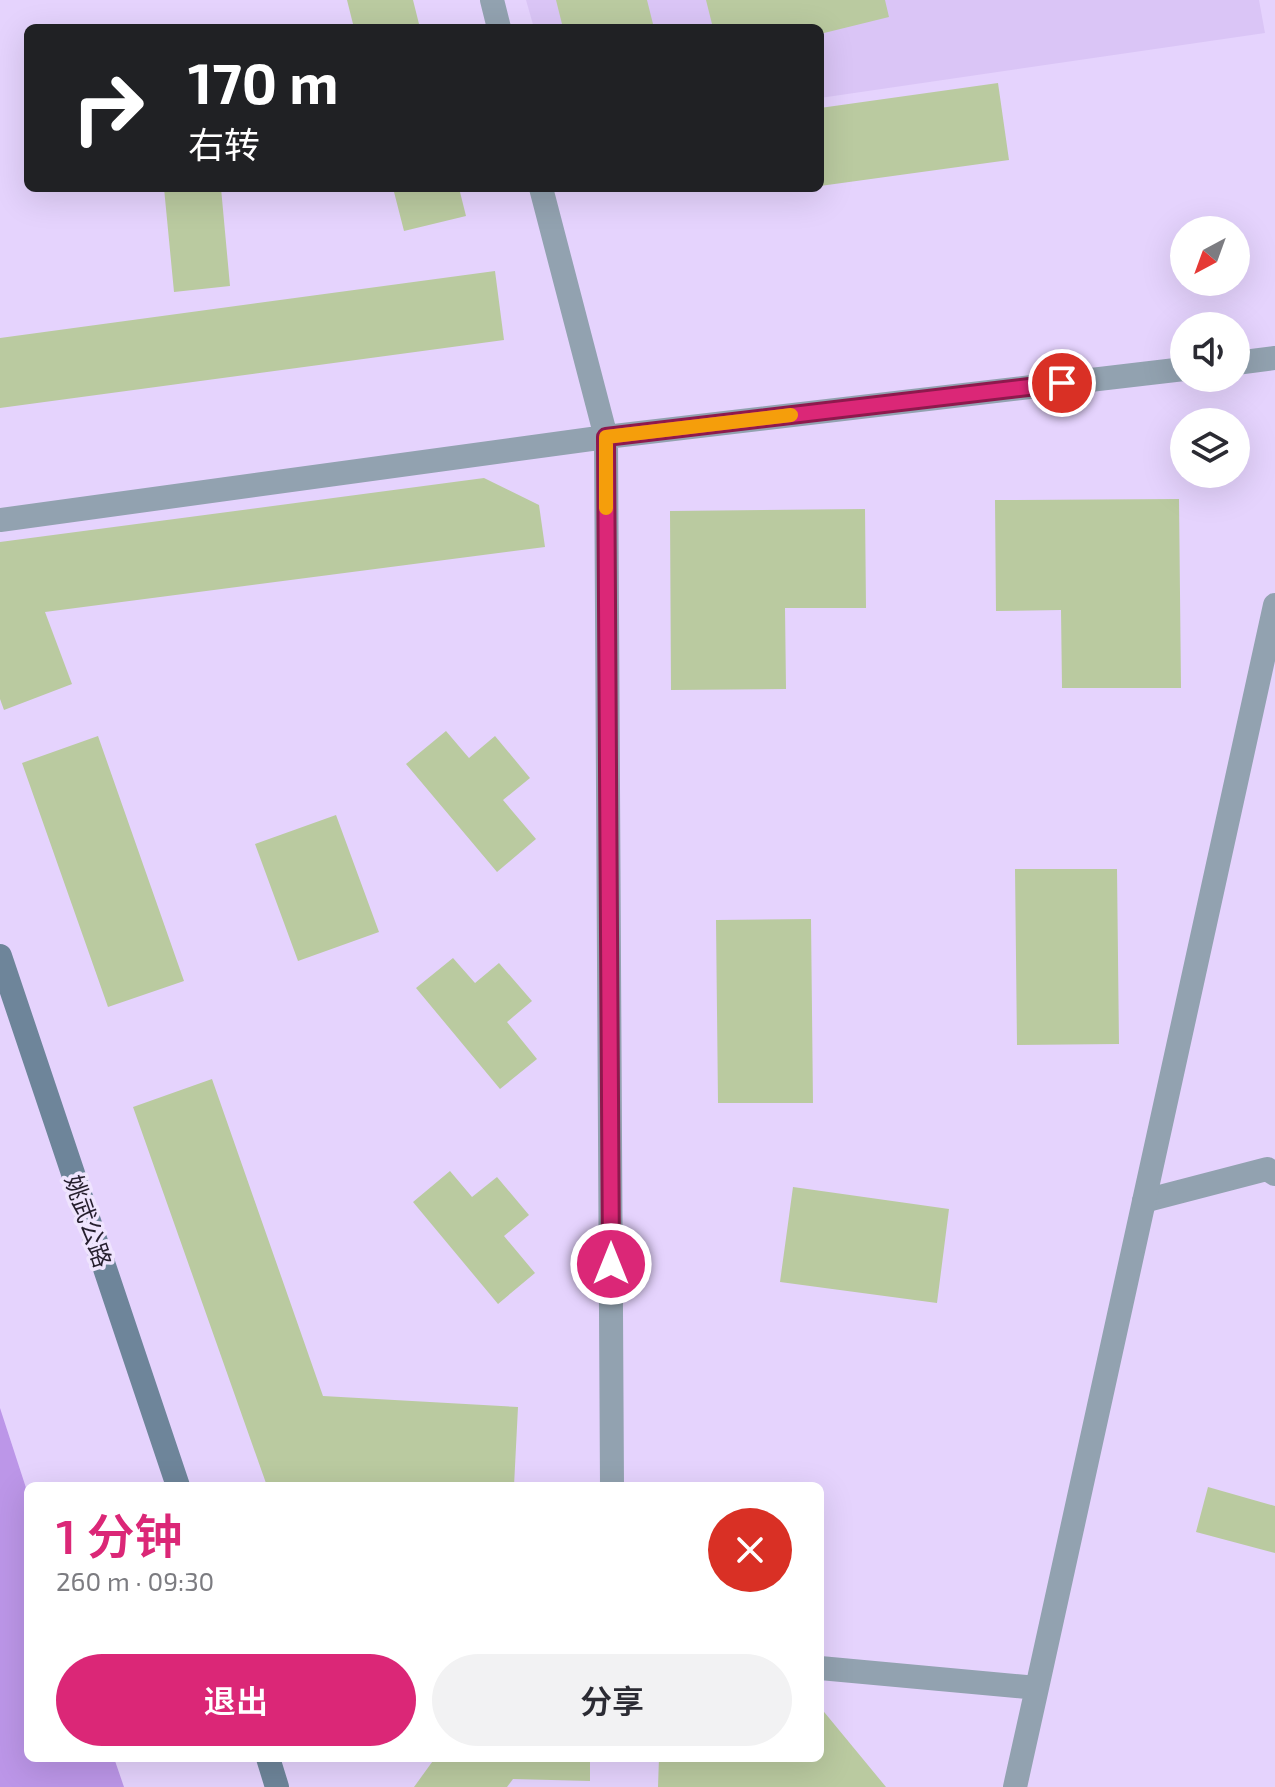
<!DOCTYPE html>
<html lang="zh">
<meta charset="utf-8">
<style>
body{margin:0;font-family:"Exo 2","Noto Sans SC",sans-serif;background:#f2f2f3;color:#2b2b33;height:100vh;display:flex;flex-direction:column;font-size:30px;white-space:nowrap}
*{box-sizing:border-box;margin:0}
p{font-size:26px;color:#7c7c81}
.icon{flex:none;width:44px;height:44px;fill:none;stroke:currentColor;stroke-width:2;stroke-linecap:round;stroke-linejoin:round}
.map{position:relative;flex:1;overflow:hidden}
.sheet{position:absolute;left:24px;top:1482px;width:800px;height:280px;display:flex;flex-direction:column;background:#fff;border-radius:12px;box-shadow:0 8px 32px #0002}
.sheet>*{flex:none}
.guide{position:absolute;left:24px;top:24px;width:800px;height:168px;border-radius:12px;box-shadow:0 8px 32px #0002;background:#202124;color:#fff;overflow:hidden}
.needle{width:52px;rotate:221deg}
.controls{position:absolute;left:1170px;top:216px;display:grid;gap:16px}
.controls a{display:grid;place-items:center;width:80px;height:80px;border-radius:50%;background:#fff;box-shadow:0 8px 32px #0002;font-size:40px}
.pin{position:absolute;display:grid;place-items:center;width:68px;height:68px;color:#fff;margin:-34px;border:4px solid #fff;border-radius:50%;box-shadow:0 2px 8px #0007}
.me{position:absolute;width:88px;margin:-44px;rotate:0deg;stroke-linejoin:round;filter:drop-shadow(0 0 6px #0008)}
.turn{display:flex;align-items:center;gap:28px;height:168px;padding:0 32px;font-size:36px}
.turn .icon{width:104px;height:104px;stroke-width:2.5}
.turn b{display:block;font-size:56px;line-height:68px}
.round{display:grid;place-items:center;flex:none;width:84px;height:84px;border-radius:42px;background:#f2f2f3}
.head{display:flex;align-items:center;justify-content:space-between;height:136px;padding:0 32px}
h1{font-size:48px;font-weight:600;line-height:60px;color:#db2777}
.cta{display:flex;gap:16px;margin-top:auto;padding:16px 32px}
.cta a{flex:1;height:92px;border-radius:48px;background:#db2777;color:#fff;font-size:32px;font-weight:600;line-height:92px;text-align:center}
.cta a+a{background:#f2f2f3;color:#2b2b33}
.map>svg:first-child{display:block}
.built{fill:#dac5f6}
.water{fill:#bc96e8}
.building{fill:#bacaa0}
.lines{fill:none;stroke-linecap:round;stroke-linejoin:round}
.minor{stroke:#92a2b0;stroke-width:24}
.tertiary{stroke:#92a2b0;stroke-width:24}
.secondary{stroke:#6e859a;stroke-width:24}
.route-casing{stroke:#8e194d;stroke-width:20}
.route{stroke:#db2777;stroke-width:14}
.slow{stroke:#f59e0b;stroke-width:14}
.labels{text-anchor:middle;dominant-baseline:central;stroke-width:7;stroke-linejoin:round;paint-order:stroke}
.street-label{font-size:24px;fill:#251e2d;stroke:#efe4fe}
</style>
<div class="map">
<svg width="1275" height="1787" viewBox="0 0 1275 1787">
<rect width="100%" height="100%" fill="#e5d3fd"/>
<path class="built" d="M526 0H1259L1265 33 820 98V28H534Z"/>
<path class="water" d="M0 1408 28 1494V1758H114L124 1787H0Z"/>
<path class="building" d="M347 0H413L420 28H354Z
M556 0H647L654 28H563Z
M706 0H885L889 17 820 34V28H713Z
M998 83 1009 160 820 186V108Z
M164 188H221L230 286 174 292Z
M393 188H459L466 216 404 231Z
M495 271 504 340 0 408V338Z
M484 478 539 505 545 547 45 612 72 684 4 710 0 699V542Z
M1179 499 1181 688H1062L1061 610 996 611 995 500Z
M865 509 866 608H785L786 689 671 690 670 511Z
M446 731 469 758 495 736 530 778 503 800 536 839 497 872 406 764Z
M98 736 184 981 108 1007 22 763Z
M336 815 379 932 298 961 255 844Z
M1015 869H1117L1119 1044 1017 1045Z
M811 919 813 1103H718L716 920Z
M453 958 475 983 499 963 532 1001 507 1022 537 1059 500 1089 416 988Z
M212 1079 323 1396 518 1407 514 1486H267L133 1107Z
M450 1171 472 1197 497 1177 529 1215 504 1236 535 1273 498 1304 413 1202Z
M793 1187 949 1209 937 1303 780 1282Z
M1208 1487 1275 1506V1553L1196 1532Z
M820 1707 886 1787H658L659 1758H820Z
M435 1758H590V1781L513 1779 507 1787H414Z"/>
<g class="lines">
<path class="minor" d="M492 0 499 28
M541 188 606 437 612 1486
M1236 363 1275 358
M0 520 606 437 1184 369
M1144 1201 1267 1169 1275 1174"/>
<path class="tertiary" d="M820 1668 1037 1688 1275 605
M1015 1787 1037 1688"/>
<path class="secondary" d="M0 956 178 1486
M268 1758 277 1787"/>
</g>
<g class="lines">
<defs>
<path id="route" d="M611 1264 606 437 1062 383"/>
</defs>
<use href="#route" class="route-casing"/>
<use href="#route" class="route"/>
<path class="slow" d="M606 508V437L791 415"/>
</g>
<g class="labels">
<g class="street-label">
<text transform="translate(89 1221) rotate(71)">姚武公路</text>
</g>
</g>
</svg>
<div class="controls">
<a><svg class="needle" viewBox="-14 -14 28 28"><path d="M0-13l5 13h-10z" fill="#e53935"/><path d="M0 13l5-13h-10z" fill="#7c7c81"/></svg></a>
<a><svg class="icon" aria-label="sound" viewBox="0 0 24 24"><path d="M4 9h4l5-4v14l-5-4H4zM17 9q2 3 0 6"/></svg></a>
<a><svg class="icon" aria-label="layers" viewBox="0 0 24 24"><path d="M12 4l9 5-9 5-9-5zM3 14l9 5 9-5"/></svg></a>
</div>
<div class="pin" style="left:1062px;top:383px;background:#d93025"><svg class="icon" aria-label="arrive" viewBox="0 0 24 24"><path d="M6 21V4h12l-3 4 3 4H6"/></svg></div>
<svg class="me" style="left:611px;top:1264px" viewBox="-20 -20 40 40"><circle r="17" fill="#db2777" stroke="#fff" stroke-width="3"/><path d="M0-11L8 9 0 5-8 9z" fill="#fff"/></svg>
<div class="guide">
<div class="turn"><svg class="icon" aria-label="right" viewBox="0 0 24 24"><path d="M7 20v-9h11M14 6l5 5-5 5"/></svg><div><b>170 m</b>右转</div></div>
</div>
<section class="sheet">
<div class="head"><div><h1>1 分钟</h1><p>260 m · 09:30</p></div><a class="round" style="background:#d93025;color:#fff"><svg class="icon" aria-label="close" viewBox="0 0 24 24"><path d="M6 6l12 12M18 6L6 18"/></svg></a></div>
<div class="cta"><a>退出</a><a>分享</a></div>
</section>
</div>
